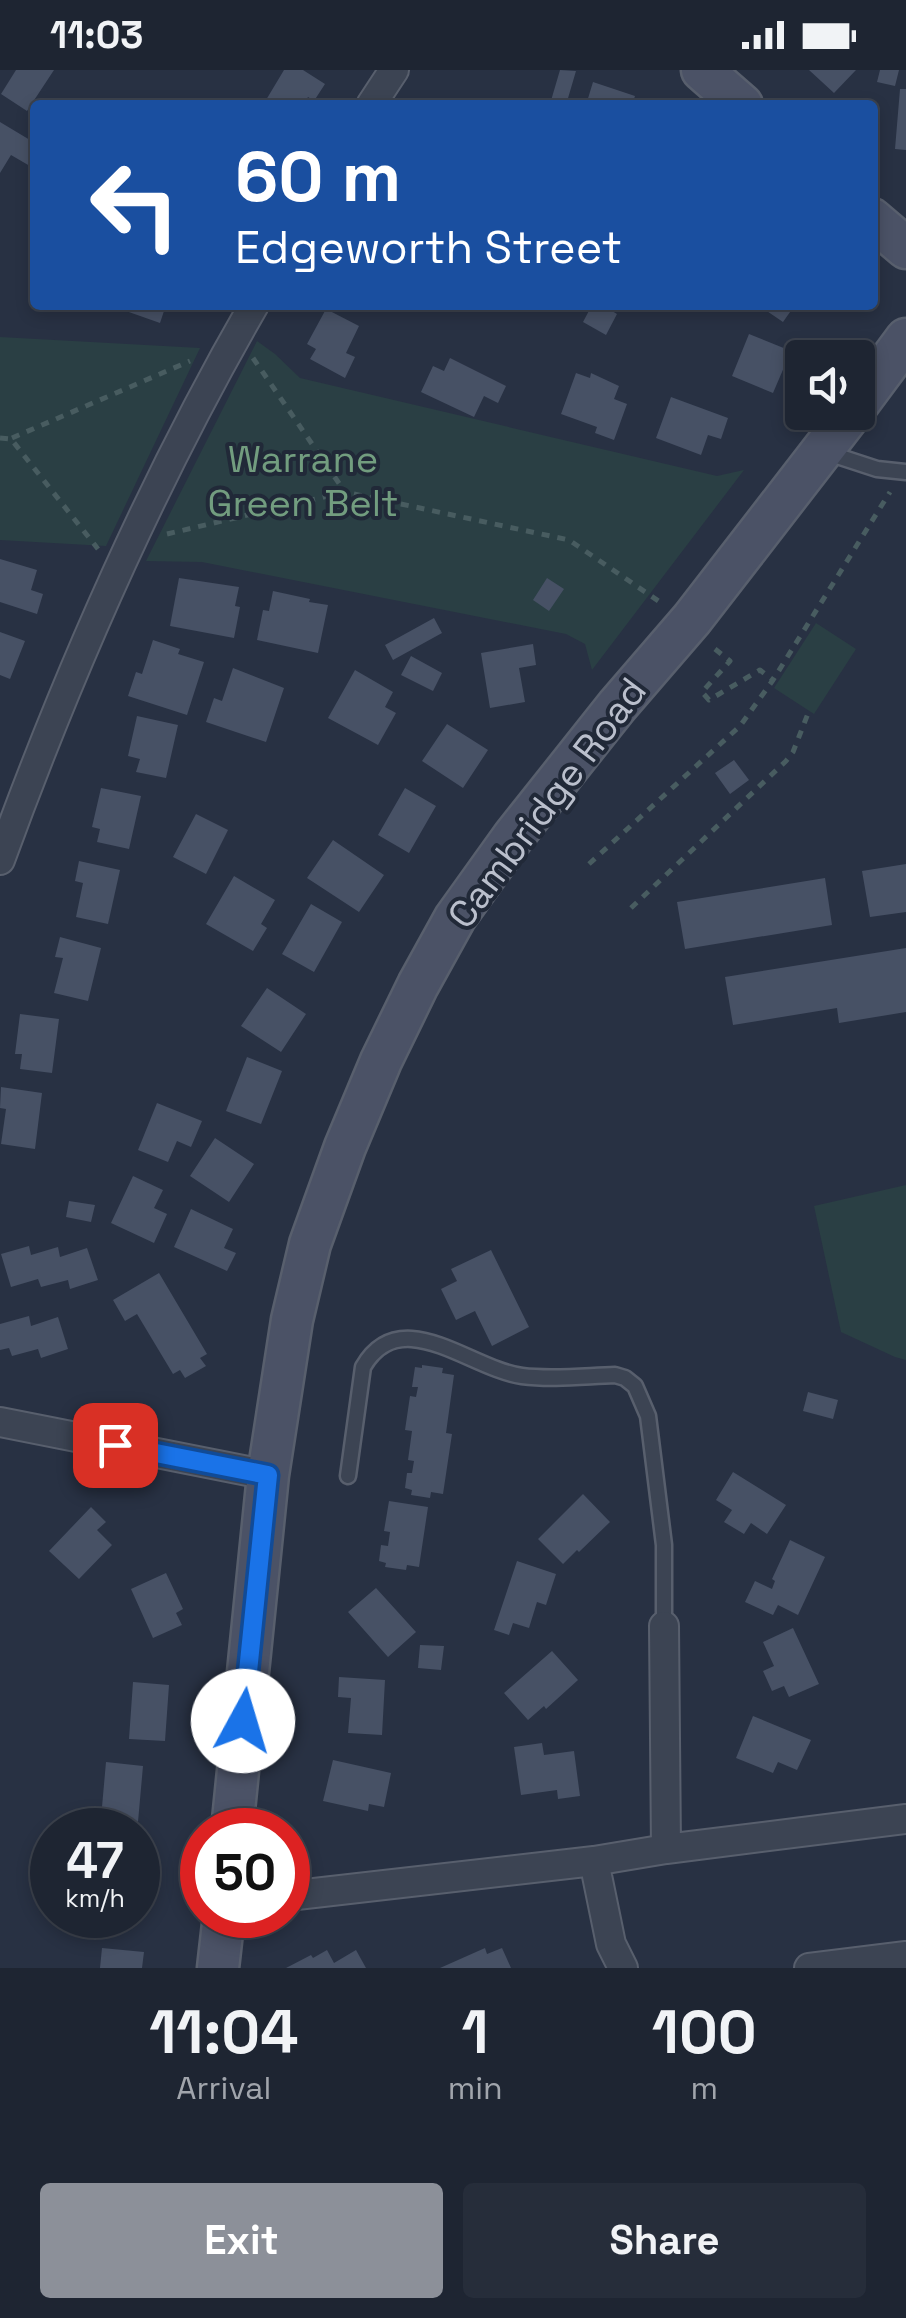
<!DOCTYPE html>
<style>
body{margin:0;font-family:"Space Grotesk",sans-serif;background:#262d3a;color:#f1f3f6;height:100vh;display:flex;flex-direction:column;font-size:38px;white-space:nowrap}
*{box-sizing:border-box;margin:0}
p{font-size:32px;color:#a1a5ac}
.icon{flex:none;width:55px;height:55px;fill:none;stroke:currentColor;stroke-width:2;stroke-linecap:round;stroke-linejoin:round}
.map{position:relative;height:1898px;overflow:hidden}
.panel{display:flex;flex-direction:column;background:#1e2532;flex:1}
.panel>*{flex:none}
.banner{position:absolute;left:30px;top:30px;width:848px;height:210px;border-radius:10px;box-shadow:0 5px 15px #0003,0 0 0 2px #3c424d;background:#1a4fa0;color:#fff;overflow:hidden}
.buttons{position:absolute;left:785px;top:270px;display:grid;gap:20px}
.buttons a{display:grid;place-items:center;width:90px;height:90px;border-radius:10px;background:#1e2532;box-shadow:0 5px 15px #0003,0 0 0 2px #3c424d;font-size:50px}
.speed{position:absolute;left:30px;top:1738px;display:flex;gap:20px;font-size:50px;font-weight:700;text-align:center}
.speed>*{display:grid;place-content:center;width:130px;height:130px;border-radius:50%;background:#1e2532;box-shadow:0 5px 15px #0003,0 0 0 2px #3c424d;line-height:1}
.speed small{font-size:25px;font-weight:400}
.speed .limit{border:15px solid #d22;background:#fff;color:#111}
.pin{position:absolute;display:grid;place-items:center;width:85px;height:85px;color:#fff;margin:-42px;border-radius:20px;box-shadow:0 5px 15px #0006}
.me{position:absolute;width:110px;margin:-55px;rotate:6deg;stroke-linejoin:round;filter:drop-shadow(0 0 8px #0008)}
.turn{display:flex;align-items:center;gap:35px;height:210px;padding:0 40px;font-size:45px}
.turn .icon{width:130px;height:130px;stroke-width:2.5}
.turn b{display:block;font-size:70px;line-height:85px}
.eta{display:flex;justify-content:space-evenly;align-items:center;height:170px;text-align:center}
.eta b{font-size:60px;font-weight:700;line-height:70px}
.button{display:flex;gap:20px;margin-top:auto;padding:20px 40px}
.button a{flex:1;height:115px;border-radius:10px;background:#8c9099;color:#fff;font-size:40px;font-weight:700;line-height:115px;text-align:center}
.button a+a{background:#262d3a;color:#f1f3f6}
.status{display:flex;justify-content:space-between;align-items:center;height:70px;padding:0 50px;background:#1e2532;direction:ltr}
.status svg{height:28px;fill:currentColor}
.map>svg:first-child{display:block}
.green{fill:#2a3f44}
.building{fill:#475165}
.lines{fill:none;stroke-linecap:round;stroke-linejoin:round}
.lane-casing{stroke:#585f6d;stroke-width:19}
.street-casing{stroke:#585f6d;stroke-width:32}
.secondary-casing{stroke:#585f6d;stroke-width:45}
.path{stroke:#485c60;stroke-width:5;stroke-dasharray:8 8;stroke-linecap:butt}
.lane{stroke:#3c4453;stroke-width:14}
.street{stroke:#3c4453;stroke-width:28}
.secondary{stroke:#4b5266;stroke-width:40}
.route-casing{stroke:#114b97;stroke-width:25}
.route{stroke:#1a73e8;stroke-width:18}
.labels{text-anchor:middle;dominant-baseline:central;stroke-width:8;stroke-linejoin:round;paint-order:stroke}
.park-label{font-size:38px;fill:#729d7f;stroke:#212938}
.street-label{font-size:38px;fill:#babfcc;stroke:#212938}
</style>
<div class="status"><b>11:03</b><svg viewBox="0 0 49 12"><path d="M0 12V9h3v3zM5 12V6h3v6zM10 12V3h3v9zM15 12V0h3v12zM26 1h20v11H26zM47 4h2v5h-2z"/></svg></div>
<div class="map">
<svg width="906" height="1898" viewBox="0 0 906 1898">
<rect width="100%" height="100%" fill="#283143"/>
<path class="green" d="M0 267 200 278 106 476 0 470Z
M257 271 275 284 300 308 717 406 744 400 592 600 585 574 566 564 202 492 146 491Z
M816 553 856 579 814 644 774 618Z
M906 1115V1290L895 1287 841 1262 814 1136Z"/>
<path class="building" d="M16 0H54L27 41 1 24Z
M284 0H303L325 14 314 31 308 27 303 35H263Z
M560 0 576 1 566 35H553L550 34Z
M809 0H856L834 23Z
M880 0H899L895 16 877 12Z
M593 12 635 26 632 35H586Z
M900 19H906V80L895 79Z
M0 52 35 73V99L11 85 0 103Z
M109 235H166L160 253Z
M592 235H615L612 241 617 244 606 265 583 252Z
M758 235H795L783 252Z
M326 239 359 256 346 283 355 287 345 308 310 289 316 279 307 274Z
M749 264 791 281 773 323 732 306Z
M450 288 506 316 498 333 484 326 474 347 421 322 433 296 444 301Z
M576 303 590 308 591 303 619 316 614 329 627 334 614 370 595 363 597 357 561 344Z
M671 327 728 348 721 369 708 365 701 385 656 368Z
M0 489 37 500 31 520 43 524 37 544 0 532Z
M179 508 239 517 235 536 240 537 234 568 170 556Z
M547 508 564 519 549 541 533 530Z
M273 521 310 529 309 532 328 535 318 583 257 570 263 540 269 541Z
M434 548 442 563 393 590 385 575Z
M0 562 25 571 10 609 0 605Z
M153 570 180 579 178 584 204 592 187 645 128 626 136 602 142 604Z
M533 574 536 595 519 598 525 632 490 638 481 583Z
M411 586 442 603 433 621 401 605Z
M233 598 284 618 266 672 206 652 214 628 222 631Z
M355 600 393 622 385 637 396 643 378 675 328 648Z
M137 646 178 655 166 708 136 702 140 689 128 686Z
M447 654 488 680 463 718 422 691Z
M734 690 749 710 730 724 715 703Z
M101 718 141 726 129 779 97 772 100 759 92 757Z
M405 718 436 736 409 783 378 765Z
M196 744 228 760 206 804 173 787Z
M333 770 384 805 359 842 307 808Z
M79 791 120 800 108 854 76 847 83 813 75 811Z
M906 794V842L870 847 862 801Z
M234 806 275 830 261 854 267 858 253 881 206 854Z
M825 808 832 855 685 879 677 832Z
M311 834 342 852 314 902 282 884Z
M60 867 101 878 88 931 54 923 63 888 55 887Z
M906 878V942L839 953 837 938 733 955 725 907Z
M267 918 306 944 281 982 241 956Z
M20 944 59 949 52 1003 20 999 22 984H15Z
M247 987 282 1001 261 1054 226 1041Z
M1 1017 42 1023 35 1079 1 1074 6 1039 0 1038Z
M157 1033 202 1051 191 1077 177 1071 168 1092 138 1080Z
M215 1068 254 1094 229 1132 190 1106Z
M133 1106 163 1120 154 1138 167 1144 154 1173 111 1153Z
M69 1131 95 1135 91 1152 66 1147Z
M191 1139 233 1159 224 1178 236 1183 227 1201 174 1177Z
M29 1176 31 1185 58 1177 60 1187 87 1178 98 1210 70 1219 68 1210 41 1217 38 1209 11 1217 1 1184Z
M491 1180 529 1257 492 1276 475 1241 456 1250 441 1219 457 1211 451 1199Z
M159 1203 207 1284 200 1288 206 1296 185 1308 180 1300 173 1304 137 1244 125 1251 113 1230Z
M29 1246 31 1256 58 1247 68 1279 41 1288 38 1279 12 1286 9 1278 0 1280V1254Z
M422 1295 443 1298 442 1303 454 1305 446 1363 452 1364 443 1424 431 1422 430 1428 411 1425 412 1420 405 1418 407 1403H412L414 1391 408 1390 412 1361 405 1360 410 1326 416 1327 418 1317H412L415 1297 422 1298Z
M808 1322 838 1330 833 1349 803 1341Z
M733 1402 786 1435 767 1464 751 1453 744 1464 724 1452 732 1440 716 1430Z
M583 1424 610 1452 579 1482 577 1480 563 1494 538 1469Z
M389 1431 428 1437 419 1497 407 1495 406 1500 385 1497 386 1493 379 1491 381 1475 388 1476 390 1462 384 1461Z
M91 1437 106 1452 97 1460 112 1475 79 1509 49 1481Z
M790 1470 825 1487 798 1545 778 1535 773 1545 745 1532 755 1511 772 1519 775 1511 772 1509Z
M517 1491 556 1504 546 1535 537 1532 529 1558 513 1553 509 1565 494 1560Z
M166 1503 183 1539 176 1543 182 1555 153 1568 131 1519Z
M376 1518 416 1562 388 1587 348 1542Z
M793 1558 819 1614 789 1627 784 1616 772 1621 763 1601 774 1596 763 1572Z
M420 1575 444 1576 441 1600 418 1598Z
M552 1581 578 1610 546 1639 544 1636 528 1650 504 1623Z
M339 1607 385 1610 382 1665 348 1663 351 1628 338 1627Z
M133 1612 169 1615 165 1671 129 1669Z
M753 1646 811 1670 797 1700 778 1692 773 1703 736 1688Z
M542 1673 544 1685 574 1681 580 1726 558 1729 557 1720 521 1725 514 1677Z
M333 1690 391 1703 384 1737 369 1734 368 1741 323 1731Z
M106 1692 143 1696 138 1752 101 1748Z
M102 1878 144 1882 142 1898H100Z
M485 1878 487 1884 502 1878 511 1898H440Z
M327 1880 334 1893 356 1880 366 1898H286L311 1885 313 1888Z"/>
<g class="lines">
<defs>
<path id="lane" d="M828 383 877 399 906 402
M348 1406 363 1297C401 1232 470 1299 522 1306 552 1310 585 1306 615 1305L625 1308 635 1316 648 1346 664 1475V1556"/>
<path id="street" d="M371 35 394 0
M0 790C69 601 153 410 254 235
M0 1352 268 1405
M664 1556 666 1779
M594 1791 611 1874 623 1898
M288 1826 594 1791 666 1779 906 1749
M809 1898 906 1886"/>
<path id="secondary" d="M702 0 742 35
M872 149 906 178
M858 334 906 269
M232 1760 268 1405 292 1250 310 1174 345 1077 381 991 418 915 455 848 513 767 617 636 692 549 852 342
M218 1898 224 1845"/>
</defs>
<use href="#lane" class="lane-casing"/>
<use href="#street" class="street-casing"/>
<use href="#secondary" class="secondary-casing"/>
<path class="path" d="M253 288 345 422
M0 368 11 369 98 479
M12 368 190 291
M167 464 345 422 569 470 660 532
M715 579 730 591 702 622 709 630 760 600 773 610
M589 794 740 656 773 610 890 422
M631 838 786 691 793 682 809 641"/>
<use href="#lane" class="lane"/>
<use href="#street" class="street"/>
<use href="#secondary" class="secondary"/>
</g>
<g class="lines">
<defs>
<path id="route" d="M115 1375 268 1405 243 1651"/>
</defs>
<use href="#route" class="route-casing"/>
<use href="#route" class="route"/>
</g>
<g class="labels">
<g class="park-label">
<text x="303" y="389">Warrane<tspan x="303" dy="44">Green Belt</tspan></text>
</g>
<g class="street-label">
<text transform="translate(547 733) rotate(-53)">Cambridge Road</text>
</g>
</g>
</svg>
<div class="buttons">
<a><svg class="icon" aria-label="sound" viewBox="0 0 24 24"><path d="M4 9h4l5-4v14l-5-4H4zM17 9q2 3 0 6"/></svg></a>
</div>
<div class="speed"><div>47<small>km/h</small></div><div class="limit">50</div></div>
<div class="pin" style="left:115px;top:1375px;background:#d93025"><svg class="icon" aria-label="arrive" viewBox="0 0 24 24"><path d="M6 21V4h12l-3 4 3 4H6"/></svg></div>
<svg class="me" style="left:243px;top:1651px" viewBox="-20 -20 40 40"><circle r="19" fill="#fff"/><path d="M0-13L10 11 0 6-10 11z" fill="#1a73e8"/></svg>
<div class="banner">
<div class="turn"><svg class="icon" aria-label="left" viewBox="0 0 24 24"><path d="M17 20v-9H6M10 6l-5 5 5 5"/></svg><div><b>60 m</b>Edgeworth Street</div></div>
</div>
</div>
<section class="panel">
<div class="eta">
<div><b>11:04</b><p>Arrival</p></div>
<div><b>1</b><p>min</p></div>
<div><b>100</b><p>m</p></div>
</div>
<div class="button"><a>Exit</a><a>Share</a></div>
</section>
